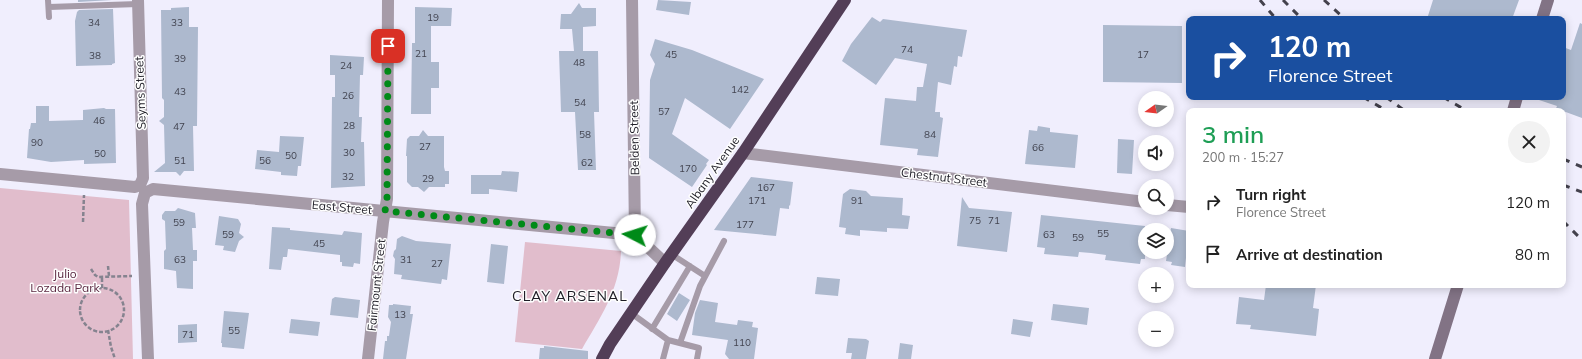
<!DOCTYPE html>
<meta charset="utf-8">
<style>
body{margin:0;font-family:Mulish,sans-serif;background:#f2f2f2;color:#222;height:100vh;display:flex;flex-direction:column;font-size:15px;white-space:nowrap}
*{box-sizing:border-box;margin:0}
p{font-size:13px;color:#767676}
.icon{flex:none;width:22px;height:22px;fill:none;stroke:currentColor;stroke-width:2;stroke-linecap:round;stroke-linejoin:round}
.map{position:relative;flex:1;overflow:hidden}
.details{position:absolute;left:1186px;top:108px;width:380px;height:180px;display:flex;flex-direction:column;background:#fff;border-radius:8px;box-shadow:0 2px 10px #0003}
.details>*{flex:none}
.guide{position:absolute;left:1186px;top:16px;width:380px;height:84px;border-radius:8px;box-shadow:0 2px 10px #0003;background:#1a4fa0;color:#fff;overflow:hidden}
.needle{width:26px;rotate:256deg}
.buttons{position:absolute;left:1138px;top:91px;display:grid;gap:8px}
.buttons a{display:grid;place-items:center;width:36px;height:36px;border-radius:50%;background:#fff;box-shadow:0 2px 10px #0003;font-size:20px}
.pin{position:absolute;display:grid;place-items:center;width:34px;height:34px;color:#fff;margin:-17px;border-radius:8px;box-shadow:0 2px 6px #0006}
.me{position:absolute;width:44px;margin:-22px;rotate:275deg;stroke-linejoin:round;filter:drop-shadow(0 0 3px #0008)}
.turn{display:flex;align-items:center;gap:14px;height:84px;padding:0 16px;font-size:18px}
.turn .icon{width:52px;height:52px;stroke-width:2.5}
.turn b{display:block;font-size:28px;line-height:34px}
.round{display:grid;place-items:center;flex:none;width:42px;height:42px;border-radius:21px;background:#f2f2f2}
.summary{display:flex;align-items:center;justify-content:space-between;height:68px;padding:0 16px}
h1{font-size:24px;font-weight:600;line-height:30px;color:#1e9e55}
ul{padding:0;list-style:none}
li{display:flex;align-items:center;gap:12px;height:52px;padding:0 16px}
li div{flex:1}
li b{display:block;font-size:15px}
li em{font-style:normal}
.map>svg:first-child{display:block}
.park{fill:#e1bdcc}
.building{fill:#adb9ce}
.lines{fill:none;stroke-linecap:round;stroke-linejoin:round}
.path{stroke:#85838f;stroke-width:2.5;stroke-dasharray:4 2;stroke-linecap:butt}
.lane{stroke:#a69ba8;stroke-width:6}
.street{stroke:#a69ba8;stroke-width:12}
.secondary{stroke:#827385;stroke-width:12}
.highway{stroke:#533e57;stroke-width:12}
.rail{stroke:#44424d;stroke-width:3;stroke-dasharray:7 7;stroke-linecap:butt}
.route{stroke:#008a18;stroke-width:7;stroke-dasharray:0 12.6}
.labels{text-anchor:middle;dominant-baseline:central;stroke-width:3;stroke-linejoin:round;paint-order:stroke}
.number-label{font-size:10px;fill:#424450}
.street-label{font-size:12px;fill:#1e1d26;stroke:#fefefe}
.park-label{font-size:12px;fill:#5b2942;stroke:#fefefe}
.quarter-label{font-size:14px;letter-spacing:1px;fill:#1e1d26;stroke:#fefefe}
</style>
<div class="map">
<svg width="1582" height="359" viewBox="0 0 1582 359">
<rect width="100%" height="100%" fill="#f0eefd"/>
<path class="park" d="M0 188 129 200 133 359H0Z
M525 242 621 251C620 289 600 318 582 349L515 342Z"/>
<path class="building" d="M78 0H112L78 2Z
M658 0 691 2 689 15 656 10Z
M1433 0H1519L1512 19H1427Z
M579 3 582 8H596V26L583 27V51H598L599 112H594L596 170H578L575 112H561L559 51H574L572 29H560L561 14H571Z
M189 7V27H198L197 126H193L194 171H184L180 176 176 172H154L165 163 164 125 159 121 164 117V100L162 98 161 10H171V8Z
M415 7 452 8 451 26H431V62H439V88H431V114H411L412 43H415Z
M113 9 115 63 112 64V65L76 66 75 21 77 12 79 10Z
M872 17 880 22 883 19 967 30 962 57 958 56 957 67 954 66 951 85 938 82 935 112H940V117L943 118 938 157 917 155 918 149 880 145 885 98 916 101 917 87H923L927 64 895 58 876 85 842 61 851 44Z
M1580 23 1582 24V118L1563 111H1555L1557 106 1536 99V97H1563V47L1571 50Z
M1103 25 1182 26V83L1103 82Z
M655 39 692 50 764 79 730 129 685 98 672 134 709 160 706 164 707 165 692 187 649 158 650 80 655 64 650 55Z
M330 55 364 57 363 75H360L359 117H362L361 142H364L365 186 331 188 332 97H335V75H330Z
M36 106H49V121L83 120V110L104 108 106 109H115L116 163 84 164V160L51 162 27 158 29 129H30L31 123H36Z
M1038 126 1050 128V132L1078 135 1075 168 1025 164 1029 130 1037 131Z
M423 130 428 136H444V167L445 171H449V184H445V187H429L424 192 418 187H412L407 182V156H406L407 139 410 136H419Z
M280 136 304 137 301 166H298L297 176 281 175V172L255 169 257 150 279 152Z
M1118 139 1134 140 1132 174 1117 173Z
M502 171 519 172 517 192 489 189V194H471V175H501Z
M751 177 793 182 790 206 789 205V209L780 208 776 236 714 230Z
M850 189 866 191 871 196 903 198 902 215 910 216 908 229 887 228V232L860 230V236L845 234 846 228 839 227 843 194Z
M962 197 969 208 1012 212 1007 252 957 246Z
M178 208 195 213 196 228H192L193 250H197V261H193V289L177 288 176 271 164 269V251L166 249 165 221 162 219V215L165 211H175Z
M1041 215 1145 226V259H1141L1140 264 1105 260 1106 255 1091 253 1079 252 1078 257 1044 254 1045 248 1037 247Z
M219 216 238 219 241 224 239 233 244 237 239 241 235 252 223 250 224 246 215 245Z
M272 227 290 228V230L342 235 344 231 362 233 360 264 354 263 353 267 342 266V262H340V255L288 249 287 257H283L281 270 269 269Z
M1171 228 1189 231 1185 267 1171 265 1172 262 1166 261Z
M402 236 416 241 451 244 447 280 442 279 441 284 401 279 402 275 394 274 395 259 393 256 394 251 396 249 397 239Z
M491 244 508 246 504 284 487 282Z
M817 277 840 279 838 296 815 294Z
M1266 285H1316L1313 308 1319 309 1316 336 1250 329 1251 325 1236 324 1239 297 1264 300Z
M679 293 690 300 677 321 667 314Z
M335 297 360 300 358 318 330 315 332 299Z
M700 300 718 303 715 322 737 325 738 320 753 322 752 327 758 328 754 359H729L725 354 728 340 692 335 695 313Z
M393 304 411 306 410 314H413L406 359H383L385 341H387V336H389L391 322 388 317 389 305H393Z
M1053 304 1089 308 1087 325 1051 320Z
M224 311 249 313 244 349 222 347V343H221Z
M291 319 320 322 318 336 289 333Z
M1013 319 1033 322 1030 337 1011 334Z
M197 324V342L178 343V325Z
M848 338 866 339 869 341 866 359H851L852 353H846Z
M900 343 913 345 911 359H898Z
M544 346 588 351V359H539L540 348H544Z"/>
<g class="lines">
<path class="path" d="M83 222 84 195
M108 266 109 276
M91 269 95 275 98 277 132 276
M102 288V277
M80 310a22 22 0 1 1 44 0a22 22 0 1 1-44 0Z
M108 330 111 347 115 359"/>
<path class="lane" d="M48 0 49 17
M49 7 138 4
M671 254 705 276
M631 313 668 340 699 348 697 359
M652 329 690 266
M680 343 700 286 724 241
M663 359 668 340"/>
<path class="street" d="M632 0 635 235 665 263
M743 153 1145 202
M0 174 135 187 140 185 143 178 138 0
M1167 205 1189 207
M148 359 142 204 145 193 153 189 635 235
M368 359 383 222 387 199 388 0"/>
<path class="secondary" d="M1542 19 1548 0
M1513 111 1517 97
M1435 359 1458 285"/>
<path class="highway" d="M602 359 610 344 665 263 743 153 845 0"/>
<path class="rail" d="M1260 0 1276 19
M1283 0 1302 19
M1324 0 1345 19
M1363 97 1387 111
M1386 97 1405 111
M1443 97 1467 111
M1563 159 1582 167
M1563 185 1582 192
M1563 221 1582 240"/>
</g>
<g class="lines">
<path class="route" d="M388 46 387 199 385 211 635 235"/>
</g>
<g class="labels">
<g class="number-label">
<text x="433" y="17">19</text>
<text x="94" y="22">34</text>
<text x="177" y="22">33</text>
<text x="907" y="49">74</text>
<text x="421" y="53">21</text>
<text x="671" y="54">45</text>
<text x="1143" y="54">17</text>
<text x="95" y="55">38</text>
<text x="180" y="58">39</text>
<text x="579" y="62">48</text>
<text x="346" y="65">24</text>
<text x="740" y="89">142</text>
<text x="180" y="91">43</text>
<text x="348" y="95">26</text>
<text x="580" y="102">54</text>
<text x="664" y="111">57</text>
<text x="99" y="120">46</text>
<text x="349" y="125">28</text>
<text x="179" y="126">47</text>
<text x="585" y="134">58</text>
<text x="930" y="134">84</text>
<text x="37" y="142">90</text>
<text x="425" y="146">27</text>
<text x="1038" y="147">66</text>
<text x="349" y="152">30</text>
<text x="100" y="153">50</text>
<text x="291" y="155">50</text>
<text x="180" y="160">51</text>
<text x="265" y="160">56</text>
<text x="587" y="162">62</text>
<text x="688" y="168">170</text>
<text x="348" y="176">32</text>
<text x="428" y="178">29</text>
<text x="766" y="187">167</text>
<text x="757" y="200">171</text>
<text x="857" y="200">91</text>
<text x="975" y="220">75</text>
<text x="994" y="220">71</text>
<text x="179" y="222">59</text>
<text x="745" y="224">177</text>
<text x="1103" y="233">55</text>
<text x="228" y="234">59</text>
<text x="1049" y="234">63</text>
<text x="1078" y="237">59</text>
<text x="319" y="243">45</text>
<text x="180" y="259">63</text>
<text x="406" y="259">31</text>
<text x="437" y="263">27</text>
<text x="400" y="314">13</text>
<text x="234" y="330">55</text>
<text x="188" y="334">71</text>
<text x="742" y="342">110</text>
</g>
<g class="street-label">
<text transform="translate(140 93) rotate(-92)">Seyms Street</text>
<text transform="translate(634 138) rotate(-91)">Belden Street</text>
<text transform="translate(712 172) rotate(-55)">Albany Avenue</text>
<text transform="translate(944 177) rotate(7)">Chestnut Street</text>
<text transform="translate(342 207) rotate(5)">East Street</text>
<text transform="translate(376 285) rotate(-84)">Fairmount Street</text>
</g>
<g class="park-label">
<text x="65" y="273">Julio<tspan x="65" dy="14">Lozada Park</tspan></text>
</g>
<g class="quarter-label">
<text x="570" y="296">CLAY ARSENAL</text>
</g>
</g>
</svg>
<div class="buttons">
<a><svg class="needle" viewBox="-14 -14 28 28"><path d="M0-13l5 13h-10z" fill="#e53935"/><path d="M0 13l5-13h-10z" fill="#767676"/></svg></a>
<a><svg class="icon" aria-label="sound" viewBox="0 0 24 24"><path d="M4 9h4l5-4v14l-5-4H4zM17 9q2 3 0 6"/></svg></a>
<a><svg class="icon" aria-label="search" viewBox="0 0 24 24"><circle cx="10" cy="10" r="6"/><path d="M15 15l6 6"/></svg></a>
<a><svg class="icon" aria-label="layers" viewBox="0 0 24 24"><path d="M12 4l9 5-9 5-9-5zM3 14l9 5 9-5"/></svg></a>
<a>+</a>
<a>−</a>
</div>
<div class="pin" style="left:388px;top:46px;background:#d93025"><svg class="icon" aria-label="arrive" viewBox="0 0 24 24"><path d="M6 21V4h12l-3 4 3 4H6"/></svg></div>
<svg class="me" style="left:635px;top:235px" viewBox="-20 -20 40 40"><circle r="19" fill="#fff"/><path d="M0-13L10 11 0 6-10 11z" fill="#008a18"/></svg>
<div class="guide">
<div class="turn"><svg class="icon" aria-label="right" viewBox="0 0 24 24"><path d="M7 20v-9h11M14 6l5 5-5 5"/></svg><div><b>120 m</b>Florence Street</div></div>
</div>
<section class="details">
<div class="summary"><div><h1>3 min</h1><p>200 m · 15:27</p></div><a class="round"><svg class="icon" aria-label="close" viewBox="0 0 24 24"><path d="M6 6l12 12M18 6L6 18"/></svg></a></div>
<ul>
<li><svg class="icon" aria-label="right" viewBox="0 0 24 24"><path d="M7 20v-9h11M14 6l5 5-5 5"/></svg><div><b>Turn right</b><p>Florence Street</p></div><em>120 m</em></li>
<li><svg class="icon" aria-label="arrive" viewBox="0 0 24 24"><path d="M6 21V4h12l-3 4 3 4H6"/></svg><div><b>Arrive at destination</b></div><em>80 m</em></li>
</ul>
</section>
</div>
